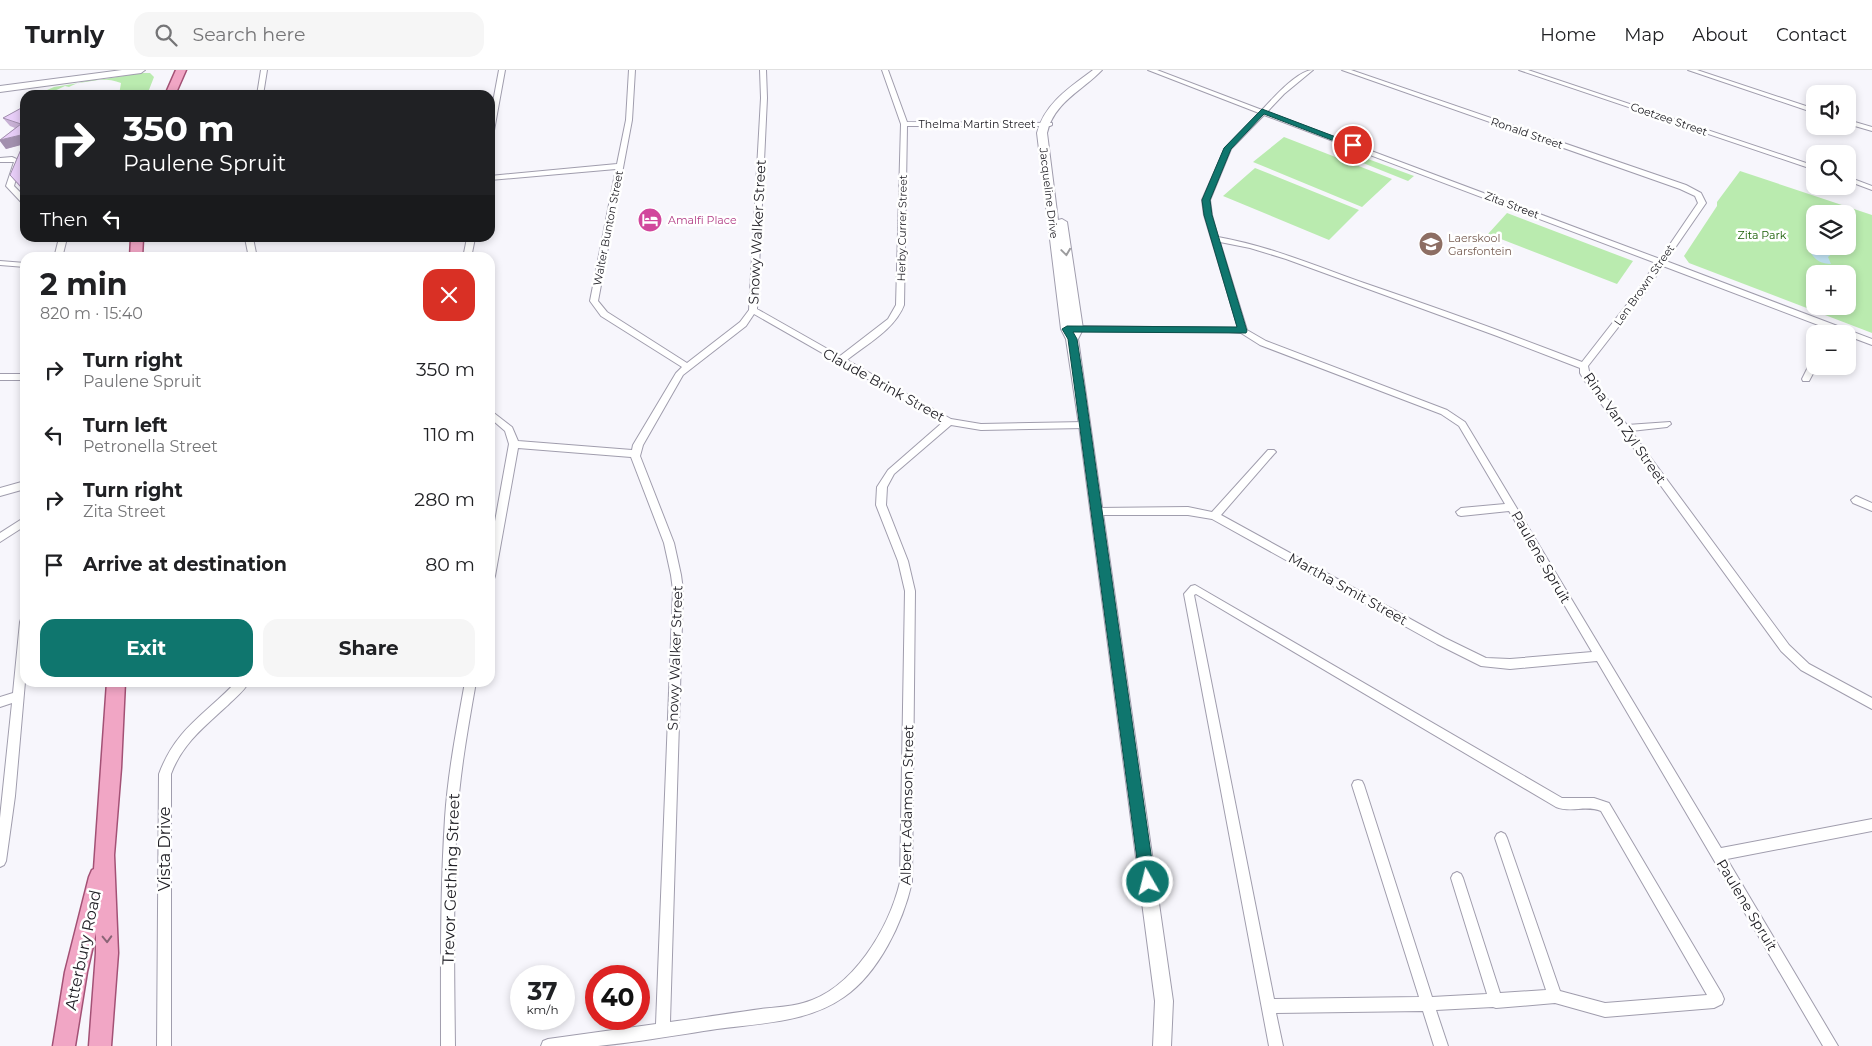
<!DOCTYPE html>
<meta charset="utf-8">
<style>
body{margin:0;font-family:Montserrat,sans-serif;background:#f6f6f6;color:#202124;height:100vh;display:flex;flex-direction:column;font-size:19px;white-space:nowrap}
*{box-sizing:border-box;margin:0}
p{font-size:16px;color:#757577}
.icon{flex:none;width:28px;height:28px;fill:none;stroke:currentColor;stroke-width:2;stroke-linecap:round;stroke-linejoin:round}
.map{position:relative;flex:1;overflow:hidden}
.details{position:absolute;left:20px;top:182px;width:475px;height:435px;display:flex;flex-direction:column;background:#fff;border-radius:15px;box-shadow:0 2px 8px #0003}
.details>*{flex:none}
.hud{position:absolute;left:20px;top:20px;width:475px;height:152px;border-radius:15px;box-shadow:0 2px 8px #0003;background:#202124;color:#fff;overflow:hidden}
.tools{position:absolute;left:1806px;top:15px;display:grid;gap:10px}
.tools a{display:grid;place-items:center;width:50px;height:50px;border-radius:10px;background:#fff;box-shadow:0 2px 8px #0003;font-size:25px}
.speed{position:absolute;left:510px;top:895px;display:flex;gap:10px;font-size:25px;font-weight:700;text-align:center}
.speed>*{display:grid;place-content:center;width:65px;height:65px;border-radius:50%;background:#fff;box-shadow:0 2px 8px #0003;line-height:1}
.speed small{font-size:12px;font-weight:400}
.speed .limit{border:8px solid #d22;background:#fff;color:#111}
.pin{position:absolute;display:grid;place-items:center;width:42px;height:42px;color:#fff;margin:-21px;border:2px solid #fff;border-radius:50%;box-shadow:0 1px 5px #0007}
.me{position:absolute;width:55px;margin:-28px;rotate:352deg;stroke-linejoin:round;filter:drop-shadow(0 0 4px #0008)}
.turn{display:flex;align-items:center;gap:18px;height:105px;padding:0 20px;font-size:22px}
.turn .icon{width:65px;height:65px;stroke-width:2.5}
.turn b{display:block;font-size:35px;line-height:42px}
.then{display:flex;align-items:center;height:48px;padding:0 20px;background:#0003;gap:10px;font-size:19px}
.round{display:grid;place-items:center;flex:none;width:52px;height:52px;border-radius:15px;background:#f6f6f6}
.summary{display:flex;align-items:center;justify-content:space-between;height:85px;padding:0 20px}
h1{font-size:30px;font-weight:700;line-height:38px}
.button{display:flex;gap:10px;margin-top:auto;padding:10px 20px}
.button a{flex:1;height:58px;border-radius:15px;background:#0f766e;color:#fff;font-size:20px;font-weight:700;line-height:58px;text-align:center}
.button a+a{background:#f6f6f6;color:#202124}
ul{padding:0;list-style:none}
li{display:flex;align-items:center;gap:15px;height:65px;padding:0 20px}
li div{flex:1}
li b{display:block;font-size:19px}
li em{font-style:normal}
header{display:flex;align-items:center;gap:30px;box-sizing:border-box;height:70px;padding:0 25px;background:#fff;border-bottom:1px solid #e0e0e0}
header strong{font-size:24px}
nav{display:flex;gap:28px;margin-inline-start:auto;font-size:18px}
.search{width:350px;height:45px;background:#f6f6f6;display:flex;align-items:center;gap:12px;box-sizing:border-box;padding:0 18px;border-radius:15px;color:#757577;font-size:19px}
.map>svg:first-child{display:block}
.green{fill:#baebaf;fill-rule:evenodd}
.water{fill:#c3e5f5}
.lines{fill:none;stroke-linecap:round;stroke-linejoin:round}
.street-casing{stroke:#a09dad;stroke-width:2}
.secondary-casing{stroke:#a09dad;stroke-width:2}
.primary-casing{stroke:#a35175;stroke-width:3}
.street{fill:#fff;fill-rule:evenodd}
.secondary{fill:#fff;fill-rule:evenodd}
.primary{fill:#f1a6c5;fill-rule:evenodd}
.wall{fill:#c8b1d5}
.shaded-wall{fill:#a290ae}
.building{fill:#e8cef8;stroke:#a290ae}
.oneway{stroke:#9c9c9e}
.oneway2{stroke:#8a6476}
.route{fill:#0f766e;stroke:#0a4d48}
.labels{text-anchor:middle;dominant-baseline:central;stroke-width:5;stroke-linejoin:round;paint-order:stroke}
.far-street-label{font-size:11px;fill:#232228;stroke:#fff}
.far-hotel-label{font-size:11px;fill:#b23c85;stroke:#fff;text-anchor:start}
.far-park-label{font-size:11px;fill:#165c00;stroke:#fff}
.far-education-label{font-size:11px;fill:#785e54;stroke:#fff;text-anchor:start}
.street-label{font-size:14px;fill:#232228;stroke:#fff}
.near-street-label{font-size:16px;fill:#232228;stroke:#fff}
</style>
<header>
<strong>Turnly</strong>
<div class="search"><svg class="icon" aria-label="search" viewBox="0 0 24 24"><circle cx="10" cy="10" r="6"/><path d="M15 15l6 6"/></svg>Search here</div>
<nav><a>Home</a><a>Map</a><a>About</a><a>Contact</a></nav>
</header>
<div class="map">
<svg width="1872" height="976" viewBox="0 0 1872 976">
<rect width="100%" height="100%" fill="#f7f6fc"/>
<path class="green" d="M142 3H150L154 7 147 25H119L121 13C106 7 84 9 69 17L65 16 50 23 52 25H44L47 20 54 17Z
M1284 67 1392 109 1362 137 1253 92Z
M1368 89 1414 106 1408 111 1363 93Z
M1255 98 1359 140 1329 170 1223 126Z
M1740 101 1872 145V263L1689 193 1684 186 1717 136V132ZM1815 144H1848V176H1815ZM1815 204H1848V236H1815Z
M1507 143 1633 191 1617 214 1488 164Z"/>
<path class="water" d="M1817 176 1835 179 1834 182 1828 187 1831 194C1820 194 1813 189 1809 179Z"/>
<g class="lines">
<defs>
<path id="street" d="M261 0H267L263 25H257Z
M499 0H505L493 66 490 68V48Z
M629 0H635L632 50 598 231 607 242 687 293 740 252 749 240 761 28 760 0H766L767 28 757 239 840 286 888 249 896 235 901 54 882 0H888L907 52 1052 53V55L1050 56H907L904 235C895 259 867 274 847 290L951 349 981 354 1085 352 1089 355 1085 358 981 360 951 355 894 404 887 417 886 435 908 491 915 521 912 812C903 852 879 903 844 927 807 953 760 953 717 959 677 965 638 972 598 976 579 976 560 976 541 976L543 971 548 969 656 954 673 520 671 505 664 473 631 387 518 378 495 506 494 509 490 510V479L509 374 505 361 490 348V340L512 357 518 371 632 380 633 375 676 303 682 297 601 246 590 231 616 99 490 110V106L617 94 626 50ZM754 244 943 352 888 400 877 417 876 435 898 491 905 521 900 812C889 858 853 920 803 933 790 937 775 937 761 939 731 943 701 948 670 952L683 520 681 505 674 473 640 386 643 375 683 305 746 256Z
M1148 0H1157L1262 40C1273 28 1298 0 1313 0L1284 24 1267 42 1660 189 1698 133 1695 126 1680 119 1342 0H1351L1686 115 1701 123 1706 133 1666 191 1872 269V275L1848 266V264H1842L1663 196 1641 228 1588 296 1590 306 1627 355 1670 352 1671 354 1667 357 1631 361 1789 575 1809 594 1872 628V639L1801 600 1781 581 1584 310 1580 303V298L1497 266 1286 189 1250 178 1220 172 1247 260 1266 271 1447 340 1465 352 1721 778 1872 749V761L1727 789 1838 976H1823L1597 591 1510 599 1481 596 1437 574 1212 449 1188 445H1094L1092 442 1094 439 1097 438 1188 437 1212 442 1268 380H1274L1276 382 1274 384 1221 445 1445 568 1486 588 1510 589 1592 582 1509 441 1461 446 1458 445 1456 442 1461 438 1505 434 1459 356 1441 344 1260 275 1241 263 1229 262 1068 261 1067 259 1071 256 1238 258 1204 145 1202 130 1225 78 1259 43ZM1264 45 1656 193 1635 224 1582 292C1510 264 1437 238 1364 213 1316 196 1269 176 1218 167L1212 145 1210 130 1231 79Z
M1519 0H1528L1815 96V100Z
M1688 0H1697L1815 39V43Z
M1848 50 1872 57V61L1848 54Z
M12 87 21 91 14 116 25 127V133H22L6 116 14 92H0V88Z
M1848 107 1872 116V120L1848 111Z
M59 168H67L62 188H54Z
M245 168H253L257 188H249Z
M467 168H475L471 188H463Z
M0 191 25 193V197L0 195Z
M1815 288V296H1817L1809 311H1803L1802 309 1812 289Z
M0 304H25V310H0Z
M25 411V419L0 426V418Z
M1856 426 1872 433V441L1853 433 1851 430Z
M25 447V456L0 472V463Z
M1195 515 1562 728H1594L1609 733 1722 924 1724 929 1722 934 1714 938 1605 947 1555 933 1496 938 1493 937 1436 940 1448 976H1434L1423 941 1276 943 1283 976H1269L1184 524 1191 516ZM1196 524 1556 737C1571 743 1586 735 1601 741L1707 925 1605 933 1560 921 1507 768 1505 764 1501 762 1497 764 1495 768 1546 920 1500 923 1463 808 1461 804 1457 802 1453 804 1451 808 1487 924 1432 927 1364 715 1362 711 1358 710 1354 711 1352 715 1419 927 1274 929 1194 525Z
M25 548V612L15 726 6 791 4 795 0 797V748L12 633 0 637V627L13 623 20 552 21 549Z
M236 612H249C244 621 235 628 228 635 205 656 182 674 171 704V976H157L159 704C176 658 205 645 236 612Z
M465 612H476C468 657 460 702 457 748 453 824 454 900 455 976H441C441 900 440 824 445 748 448 702 457 657 465 612Z"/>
<path id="secondary" d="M122 0H145L141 3 0 22V16Z
M1093 0H1102C1082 21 1054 32 1047 63L1058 150 1062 149 1067 152 1083 259 1078 269 1173 931 1171 976H1153L1155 931 1079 355 1066 269 1061 259 1037 63C1044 34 1070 17 1093 0Z"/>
<path id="primary" d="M176 0H186L175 25H165Z
M131 168H143L142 188H130Z
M107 612H125L121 698 114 785 118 883 111 976H89L96 883V863L87 902 75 976H53L65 902 89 807 92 800 94 799Z"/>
</defs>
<use href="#street" class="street-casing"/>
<use href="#secondary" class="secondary-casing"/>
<use href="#primary" class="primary-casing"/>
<use href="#street" class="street"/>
<use href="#secondary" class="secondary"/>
<use href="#primary" class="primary"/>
</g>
<path class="wall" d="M25 36V123L10 105 23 74 6 79 0 71V70L15 58 10 56 3 48Z"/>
<path class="shaded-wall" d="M25 64V74L6 79 0 71V70Z"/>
<path class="building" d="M25 36V64L0 70 21 54 3 48Z
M25 70V120L23 119 10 105Z"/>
<defs><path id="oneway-chevron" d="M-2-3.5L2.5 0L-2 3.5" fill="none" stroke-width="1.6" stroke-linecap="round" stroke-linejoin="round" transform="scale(1.25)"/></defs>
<use class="oneway" href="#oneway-chevron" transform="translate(1066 182) rotate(82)"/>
<use class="oneway2" href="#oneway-chevron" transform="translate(107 869) rotate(88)"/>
<path class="route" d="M1262 39 1357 75 1350 77 1264 44 1231 79 1210 130 1212 145 1247 261 1246 263 1073 262 1077 269 1085 321 1155 812 1153 816 1148 818 1142 816 1140 812 1075 321 1068 269 1062 259 1067 256 1237 257 1204 145 1202 130 1224 78Z"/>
<defs>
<symbol id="hotel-disc" viewBox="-11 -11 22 22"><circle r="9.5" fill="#d1479c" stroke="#fff"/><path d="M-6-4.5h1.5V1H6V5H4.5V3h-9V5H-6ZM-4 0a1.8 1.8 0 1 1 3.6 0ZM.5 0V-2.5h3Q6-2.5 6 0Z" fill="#fff"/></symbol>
<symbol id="school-disc" viewBox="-11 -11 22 22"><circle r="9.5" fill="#8d6e63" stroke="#fff"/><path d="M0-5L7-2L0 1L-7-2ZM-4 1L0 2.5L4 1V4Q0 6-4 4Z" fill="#fff"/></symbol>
</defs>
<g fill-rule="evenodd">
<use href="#hotel-disc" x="636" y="136" width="28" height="28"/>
<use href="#school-disc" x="1417" y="160" width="28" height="28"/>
</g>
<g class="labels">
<g class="far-street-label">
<text transform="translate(1669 49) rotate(19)">Coetzee Street</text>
<text x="977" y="54">Thelma Martin Street</text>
<text transform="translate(1527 63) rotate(19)">Ronald Street</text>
<text transform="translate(1049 123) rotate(83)">Jacqueline Drive</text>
<text transform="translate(1512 135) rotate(21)">Zita Street</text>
<text transform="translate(608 158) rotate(-79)">Walter Bunton Street</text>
<text transform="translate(902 158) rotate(-89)">Herby Currer Street</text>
<text transform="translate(1644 215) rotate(-55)">Len Brown Street</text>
</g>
<g class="far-hotel-label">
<text x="668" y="150">Amalfi Place</text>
</g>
<g class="far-park-label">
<text x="1762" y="165">Zita Park</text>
</g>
<g class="far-education-label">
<text x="1448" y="168">Laerskool<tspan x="1448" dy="13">Garsfontein</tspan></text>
</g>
<g class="street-label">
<text transform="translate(757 162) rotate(-87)">Snowy Walker Street</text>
<text transform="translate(884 315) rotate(29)">Claude Brink Street</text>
<text transform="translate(1625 358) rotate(55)">Rina Van Zyl Street</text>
<text transform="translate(1541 487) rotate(60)">Paulene Spruit</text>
<text transform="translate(1348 519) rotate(29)">Martha Smit Street</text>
<text transform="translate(675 588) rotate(-88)">Snowy Walker Street</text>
<text transform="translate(907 735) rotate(-89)">Albert Adamson Street</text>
<text transform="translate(1747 835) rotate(59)">Paulene Spruit</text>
</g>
<g class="near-street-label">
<text transform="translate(164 779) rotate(-90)">Vista Drive</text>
<text transform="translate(451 809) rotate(-88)">Trevor Gething Street</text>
<text transform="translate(83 880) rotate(-78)">Atterbury Road</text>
</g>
</g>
</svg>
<div class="tools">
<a><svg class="icon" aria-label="sound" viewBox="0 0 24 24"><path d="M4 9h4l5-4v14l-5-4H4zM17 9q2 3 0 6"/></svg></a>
<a><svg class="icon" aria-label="search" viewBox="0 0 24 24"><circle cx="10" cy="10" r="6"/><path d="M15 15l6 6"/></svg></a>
<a><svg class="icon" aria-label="layers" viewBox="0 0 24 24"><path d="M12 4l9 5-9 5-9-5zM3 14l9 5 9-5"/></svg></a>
<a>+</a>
<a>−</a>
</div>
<div class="speed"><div>37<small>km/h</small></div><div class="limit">40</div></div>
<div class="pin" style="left:1353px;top:75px;background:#d93025"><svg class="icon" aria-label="arrive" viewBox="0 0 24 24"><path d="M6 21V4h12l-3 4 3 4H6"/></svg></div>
<svg class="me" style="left:1148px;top:812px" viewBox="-20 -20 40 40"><circle r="17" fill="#0f766e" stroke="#fff" stroke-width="3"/><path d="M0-11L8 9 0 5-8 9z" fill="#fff"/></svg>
<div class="hud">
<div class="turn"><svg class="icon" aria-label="right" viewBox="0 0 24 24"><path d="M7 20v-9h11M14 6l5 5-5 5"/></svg><div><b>350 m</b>Paulene Spruit</div></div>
<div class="then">Then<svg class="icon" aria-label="left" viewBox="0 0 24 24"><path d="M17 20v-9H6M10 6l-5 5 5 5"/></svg></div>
</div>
<section class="details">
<div class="summary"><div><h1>2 min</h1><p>820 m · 15:40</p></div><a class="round" style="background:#d93025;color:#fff"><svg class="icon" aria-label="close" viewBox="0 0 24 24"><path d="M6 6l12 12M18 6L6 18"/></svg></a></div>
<ul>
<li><svg class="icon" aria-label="right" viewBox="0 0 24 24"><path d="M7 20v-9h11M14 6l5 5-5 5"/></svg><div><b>Turn right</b><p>Paulene Spruit</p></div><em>350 m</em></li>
<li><svg class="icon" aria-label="left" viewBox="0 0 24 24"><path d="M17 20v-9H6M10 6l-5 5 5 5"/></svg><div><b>Turn left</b><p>Petronella Street</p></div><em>110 m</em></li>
<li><svg class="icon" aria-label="right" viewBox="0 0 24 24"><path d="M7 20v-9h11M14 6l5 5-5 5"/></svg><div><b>Turn right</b><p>Zita Street</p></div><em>280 m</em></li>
<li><svg class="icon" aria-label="arrive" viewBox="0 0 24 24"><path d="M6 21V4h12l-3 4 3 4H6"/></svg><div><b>Arrive at destination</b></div><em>80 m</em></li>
</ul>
<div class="button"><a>Exit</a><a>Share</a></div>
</section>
</div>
